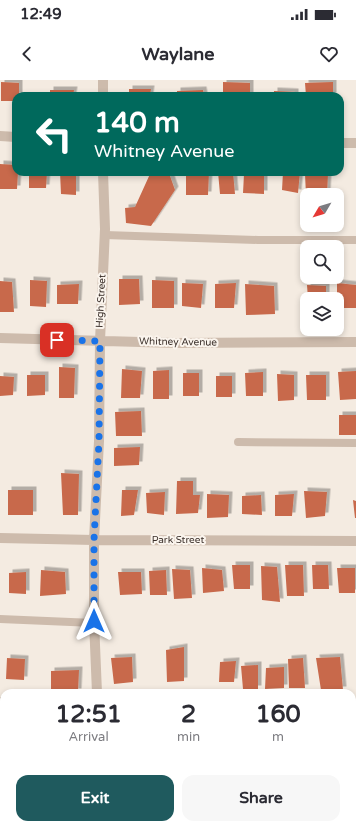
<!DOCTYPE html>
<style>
body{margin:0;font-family:"Varela Round",sans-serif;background:#f7f7f7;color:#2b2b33;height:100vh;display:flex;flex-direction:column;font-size:15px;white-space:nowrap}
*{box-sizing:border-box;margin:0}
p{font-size:13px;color:#7c7c81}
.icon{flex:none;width:22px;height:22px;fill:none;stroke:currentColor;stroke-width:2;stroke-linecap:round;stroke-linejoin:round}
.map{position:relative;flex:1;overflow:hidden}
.drawer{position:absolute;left:0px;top:609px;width:356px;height:140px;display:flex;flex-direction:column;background:#fff;border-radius:12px 12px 0 0;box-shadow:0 2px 6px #0003}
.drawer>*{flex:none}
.guide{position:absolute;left:12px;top:12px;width:332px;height:84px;border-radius:12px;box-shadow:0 2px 6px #0003;background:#00695c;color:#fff;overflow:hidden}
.needle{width:26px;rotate:232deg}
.fabs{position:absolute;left:300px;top:108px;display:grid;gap:8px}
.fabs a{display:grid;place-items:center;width:44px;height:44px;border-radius:8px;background:#fff;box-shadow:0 2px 6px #0003;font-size:20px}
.pin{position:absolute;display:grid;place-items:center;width:34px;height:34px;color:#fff;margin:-17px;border-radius:8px;box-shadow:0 2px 6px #0006}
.me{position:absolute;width:44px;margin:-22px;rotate:0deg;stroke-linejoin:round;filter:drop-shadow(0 0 3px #0008)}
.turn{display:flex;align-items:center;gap:14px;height:84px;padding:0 16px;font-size:18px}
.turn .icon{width:52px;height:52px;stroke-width:2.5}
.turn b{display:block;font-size:28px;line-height:34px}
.eta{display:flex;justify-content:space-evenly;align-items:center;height:68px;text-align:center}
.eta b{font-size:24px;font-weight:700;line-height:28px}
.button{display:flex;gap:8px;margin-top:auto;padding:8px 16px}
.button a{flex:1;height:46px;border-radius:12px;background:#1f5a5e;color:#fff;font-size:16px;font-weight:700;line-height:46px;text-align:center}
.button a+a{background:#f7f7f7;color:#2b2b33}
.status{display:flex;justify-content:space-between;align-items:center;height:28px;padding:0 20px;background:#fff;direction:ltr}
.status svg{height:11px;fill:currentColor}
header{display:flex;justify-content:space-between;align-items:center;height:52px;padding:0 16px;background:#fff;font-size:18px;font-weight:700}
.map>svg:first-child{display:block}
.building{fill:#c8694b;filter:url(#shadow)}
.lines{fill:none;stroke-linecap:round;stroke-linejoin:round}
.lane{stroke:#cdbbac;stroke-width:8}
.street{stroke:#cdbbac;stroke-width:10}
.route{stroke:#1a73e8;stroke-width:7;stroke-dasharray:0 12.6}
.labels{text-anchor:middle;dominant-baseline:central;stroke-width:4;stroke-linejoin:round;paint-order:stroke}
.street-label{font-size:10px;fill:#3b302b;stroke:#fbf5ee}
</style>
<div class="status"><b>12:49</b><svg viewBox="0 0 49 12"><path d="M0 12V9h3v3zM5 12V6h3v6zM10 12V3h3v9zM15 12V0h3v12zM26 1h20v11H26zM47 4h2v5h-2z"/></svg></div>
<header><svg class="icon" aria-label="back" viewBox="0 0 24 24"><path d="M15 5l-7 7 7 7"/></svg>Waylane<svg class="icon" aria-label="heart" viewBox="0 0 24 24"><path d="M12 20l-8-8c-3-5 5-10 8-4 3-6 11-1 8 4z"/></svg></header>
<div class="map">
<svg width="356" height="749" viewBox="0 0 356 749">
<defs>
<filter id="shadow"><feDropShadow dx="3.5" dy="-3.5" stdDeviation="0" flood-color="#0004"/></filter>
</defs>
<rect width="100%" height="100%" fill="#f4ebe1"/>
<path class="building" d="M1 2 19 3V16H16V21H1Z
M223 2 250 3V16H223Z
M333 2V16H306L305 3Z
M129 9H151L150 16H129Z
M50 10H74L73 16H50Z
M203 10 204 16H177V11Z
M274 11 295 12V16H274Z
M0 84 16 85V92H18L17 109H0Z
M29 92H47L46 108H29Z
M60 92H76V115L61 114Z
M186 92H209L208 115H186Z
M218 92H233L235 114H220Z
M283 92H300L298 113 282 110Z
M150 94 170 96 175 110 151 146 126 143 125 128 135 127Z
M244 94H264V114L243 113Z
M305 94H328L327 115H306Z
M119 199H139L140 224 119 225Z
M30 200 47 201 46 227 30 226Z
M152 200 174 201V228H152Z
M0 201 12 202 14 232H0Z
M182 203 203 204 201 228 182 226Z
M236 203 234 228H215V204Z
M337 203 356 205V228H337Z
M79 204 78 224H57V205Z
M245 204 274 206 275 234 246 235Z
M307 205 326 206V219H308Z
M59 287 75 288 74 318H59Z
M122 289 142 291 140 318H121Z
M169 290V319H153V291Z
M356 291V319L340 320 338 292Z
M263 292V316H246L245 293Z
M183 293H199V316H183Z
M277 294 294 295V320L278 321Z
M27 295H45V315L27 316Z
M306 295H326V320H307Z
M0 296 14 297 13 315 0 316Z
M216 296H232V317H216Z
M141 331 142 356H116L115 332Z
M339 335H356V355H339Z
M140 367 139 385 114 386V368Z
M61 393 79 394 78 435H63Z
M177 401H193V415H200L198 433 176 434Z
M8 410H33V435H8Z
M122 410H138L134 435 121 436Z
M304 411 327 412 325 436 306 438Z
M165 412 164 435 147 433 146 413Z
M207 414 229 415 228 437 207 438Z
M294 414 292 436H275V415Z
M261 415 262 435 242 434V416Z
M353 420 356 421V438H355Z
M232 485H250V509H234Z
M285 485H303L304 516H287Z
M312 485H328L329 509H313Z
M261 486 277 487 280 522 262 520Z
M202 488 222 490 224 511 203 513Z
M337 488H355V513H339Z
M172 489 190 490 192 518 174 519Z
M41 490 65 492 66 514 40 516Z
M166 490 167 515H150L149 491Z
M26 492V514L9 513V493Z
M118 492H141L142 514 120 515Z
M184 567V601L167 602 166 570Z
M132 577 133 602 114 604 111 578Z
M340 577 343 610H321L316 578Z
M7 578 25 579 24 600 6 599Z
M303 578 305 608H289L288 579Z
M236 581 234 602H219L220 582Z
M258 585V609H243L241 586Z
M284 587V608L265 609 266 588Z
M79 590 78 612H51V591Z
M352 664H356V686H352Z
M22 745H40V749H23Z
M50 745H79V749H50Z
M132 745V749H111V746Z
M311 745H329L328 749H311Z"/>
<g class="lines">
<path class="lane" d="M105 155 258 160H356
M238 362 356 363
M0 539 94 543"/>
<path class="street" d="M103 16V0
M0 56 16 57
M340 63H356
M0 258 175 263 356 262
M0 458 94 460 356 461
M97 613 94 541V460L99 361 100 261 105 149 103 92
M0 622 4 623
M352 626H356
M97 749V745"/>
</g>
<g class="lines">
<path class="route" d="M57 260 100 261 99 361 94 460V541"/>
</g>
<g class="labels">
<g class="street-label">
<text transform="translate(101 221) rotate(-87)">High Street</text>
<text transform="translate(178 262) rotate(1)">Whitney Avenue</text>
<text x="178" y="460">Park Street</text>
</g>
</g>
</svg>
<div class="fabs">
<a><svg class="needle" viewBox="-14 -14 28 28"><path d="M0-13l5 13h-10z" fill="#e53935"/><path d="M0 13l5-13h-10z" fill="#7c7c81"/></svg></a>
<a><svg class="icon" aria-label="search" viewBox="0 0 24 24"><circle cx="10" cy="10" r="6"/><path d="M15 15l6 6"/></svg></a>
<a><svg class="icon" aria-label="layers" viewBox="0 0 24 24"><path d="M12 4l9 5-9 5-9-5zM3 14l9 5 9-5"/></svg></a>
</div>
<div class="pin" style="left:57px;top:260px;background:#d93025"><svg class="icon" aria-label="arrive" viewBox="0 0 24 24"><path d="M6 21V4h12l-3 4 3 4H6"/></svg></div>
<svg class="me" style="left:94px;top:541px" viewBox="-20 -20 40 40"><path d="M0-17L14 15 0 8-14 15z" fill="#1a73e8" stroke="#fff" stroke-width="4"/></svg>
<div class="guide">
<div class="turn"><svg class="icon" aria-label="left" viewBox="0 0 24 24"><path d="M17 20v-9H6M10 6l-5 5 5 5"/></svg><div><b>140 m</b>Whitney Avenue</div></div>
</div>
<section class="drawer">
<div class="eta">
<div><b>12:51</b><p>Arrival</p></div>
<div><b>2</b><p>min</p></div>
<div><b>160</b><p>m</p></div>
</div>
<div class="button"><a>Exit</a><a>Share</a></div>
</section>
</div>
